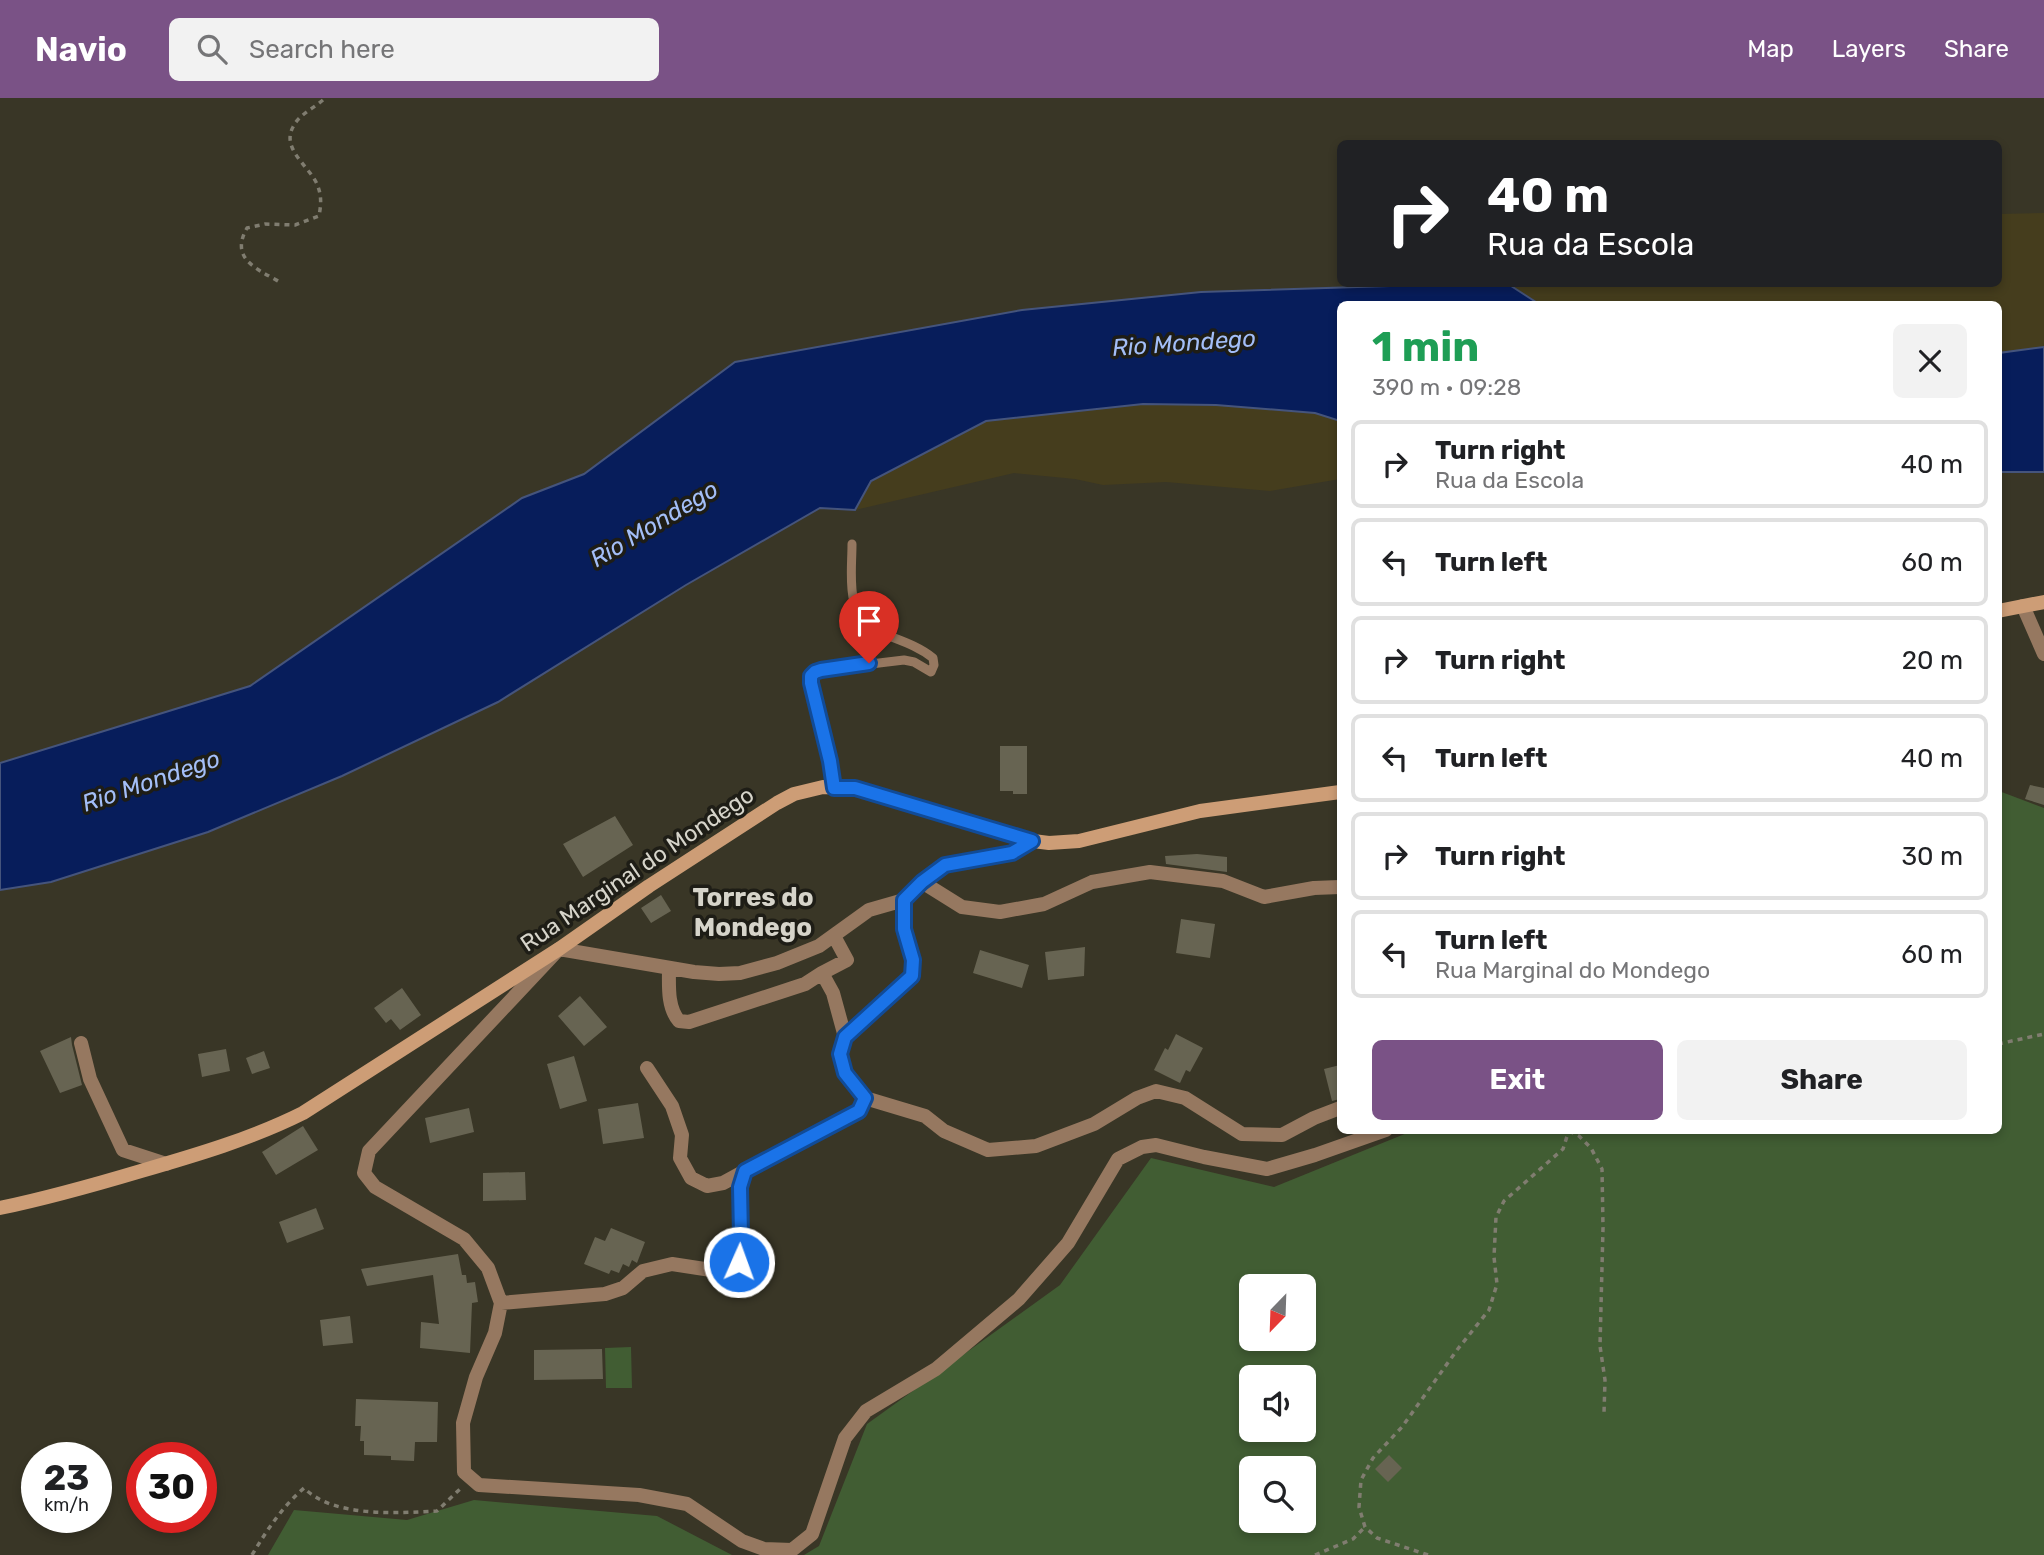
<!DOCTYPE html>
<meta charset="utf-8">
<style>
body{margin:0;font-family:Rubik,sans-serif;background:#f2f2f2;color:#202124;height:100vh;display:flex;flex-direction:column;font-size:26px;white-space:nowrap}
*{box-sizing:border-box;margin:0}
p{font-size:23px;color:#757577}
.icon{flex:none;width:38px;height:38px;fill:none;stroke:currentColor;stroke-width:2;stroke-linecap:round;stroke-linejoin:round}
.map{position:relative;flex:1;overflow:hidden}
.side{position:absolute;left:1337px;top:203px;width:665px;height:833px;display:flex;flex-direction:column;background:#fff;border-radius:10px;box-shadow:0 4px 10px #0003}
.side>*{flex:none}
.top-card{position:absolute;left:1337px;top:42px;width:665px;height:147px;border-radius:10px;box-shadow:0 4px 10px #0003;background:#202124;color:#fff;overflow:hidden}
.needle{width:46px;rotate:203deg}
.fabs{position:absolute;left:1239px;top:1176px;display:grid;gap:14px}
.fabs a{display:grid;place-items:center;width:77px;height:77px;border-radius:10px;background:#fff;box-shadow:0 4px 10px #0003;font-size:35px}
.speed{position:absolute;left:21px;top:1344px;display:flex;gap:14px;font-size:35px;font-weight:700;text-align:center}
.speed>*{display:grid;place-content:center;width:91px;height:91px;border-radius:50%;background:#fff;box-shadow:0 4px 10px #0003;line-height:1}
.speed small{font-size:18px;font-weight:400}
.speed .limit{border:10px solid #d22;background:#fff;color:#111}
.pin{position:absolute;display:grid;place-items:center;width:60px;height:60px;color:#fff;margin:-72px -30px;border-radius:50% 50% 50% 0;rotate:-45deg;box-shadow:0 0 7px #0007}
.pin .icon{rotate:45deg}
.me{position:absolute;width:77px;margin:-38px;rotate:2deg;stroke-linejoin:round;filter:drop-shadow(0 0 5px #0008)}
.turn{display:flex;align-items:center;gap:24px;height:147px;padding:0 35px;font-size:32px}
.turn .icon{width:91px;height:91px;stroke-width:2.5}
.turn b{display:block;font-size:49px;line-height:60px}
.round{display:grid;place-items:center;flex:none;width:74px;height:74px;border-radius:10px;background:#f2f2f2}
.head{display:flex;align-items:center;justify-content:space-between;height:119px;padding:0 35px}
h1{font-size:42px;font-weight:700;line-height:52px;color:#1e9e55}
.cta{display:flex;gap:14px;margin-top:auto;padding:14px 35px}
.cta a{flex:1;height:80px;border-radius:10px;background:#7a5286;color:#fff;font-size:28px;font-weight:700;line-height:80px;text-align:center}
.cta a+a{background:#f2f2f2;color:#202124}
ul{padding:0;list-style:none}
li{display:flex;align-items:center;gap:21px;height:88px;margin:0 14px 10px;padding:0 21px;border:4px solid #e0e0e0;border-radius:10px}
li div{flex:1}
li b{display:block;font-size:26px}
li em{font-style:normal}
header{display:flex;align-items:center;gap:42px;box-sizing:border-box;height:98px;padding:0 35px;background:#7a5286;color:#fff}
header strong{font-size:33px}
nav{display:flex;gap:38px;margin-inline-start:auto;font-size:24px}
.search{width:490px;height:63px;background:#f2f2f2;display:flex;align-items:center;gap:18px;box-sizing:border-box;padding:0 24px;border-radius:10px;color:#757577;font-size:26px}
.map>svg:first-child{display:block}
.green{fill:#415d33;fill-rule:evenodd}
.sand{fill:#453d1d}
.water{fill:#071d5b;stroke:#45547c;stroke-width:2}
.building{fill:#676452}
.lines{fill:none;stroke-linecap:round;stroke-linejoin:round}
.path{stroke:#807d70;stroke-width:3.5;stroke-dasharray:5 5;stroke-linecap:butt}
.lane{stroke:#967860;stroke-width:9}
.street{stroke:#967860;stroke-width:14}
.secondary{stroke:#cd9d76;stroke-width:14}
.route-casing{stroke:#114b97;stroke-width:18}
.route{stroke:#1a73e8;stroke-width:12}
.labels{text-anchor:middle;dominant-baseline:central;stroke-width:7;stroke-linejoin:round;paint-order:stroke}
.street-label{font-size:23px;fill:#d6d4ca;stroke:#1e1d16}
.water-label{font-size:24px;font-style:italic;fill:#a3bef7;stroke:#1e1d16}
.quarter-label{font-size:26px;font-weight:bold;fill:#d6d4ca;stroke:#1e1d16}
</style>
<header>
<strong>Navio</strong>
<div class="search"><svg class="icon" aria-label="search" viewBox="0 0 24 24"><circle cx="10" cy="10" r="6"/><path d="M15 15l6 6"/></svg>Search here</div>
<nav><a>Map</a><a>Layers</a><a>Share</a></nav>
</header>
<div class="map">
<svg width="2044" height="1457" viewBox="0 0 2044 1457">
<rect width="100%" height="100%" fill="#393626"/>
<path class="green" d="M1999 693 2044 710V1457H804L819 1448 867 1326 1060 1187 1151 1060 1274 1089 1412 1033 1998 1032ZM1251 1188H1304V1241H1251ZM1251 1279H1304V1332H1251ZM1251 1370H1304V1423H1251Z
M631 1249 632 1290H606L605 1250Z
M474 1402 657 1418 732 1457H268L294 1412 407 1422Z"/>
<path class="sand" d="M2044 115V249L1999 255 1998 206H1539L1508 186H1998L1999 116Z
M1143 306 1216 307 1315 315 1340 323V381L1270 393 1166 384 1103 387 1075 381 1014 375 855 412 871 383 986 323Z"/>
<path class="water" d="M1398 186H1508L1539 206H1340V323L1315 315 1216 307 1143 306 986 323 871 383 855 412 820 410 686 487 498 604 342 678 208 734 51 784 0 792V665L250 588 522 400 584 376 735 264 1022 212 1201 194 1390 188Z
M2044 249V374H1999V255Z"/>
<path class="building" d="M1000 648H1027V696H1013V693H1000Z
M2030 687 2044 690V707L2025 701Z
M615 718 633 747 583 779 563 746Z
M1197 756 1227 759V774L1166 766 1165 758Z
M661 797 671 813 651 825 641 810Z
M1181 821 1215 826 1210 860 1176 855Z
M1085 849 1084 878 1048 882 1045 854Z
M980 852 1029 867 1022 890 973 875Z
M402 890 421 917 400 932 391 921 386 925 374 910Z
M580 898 607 929 584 948 558 918Z
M1176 936 1203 950 1190 974 1186 972 1180 985 1154 972 1165 950 1168 952Z
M71 939 72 947 82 987 60 995 40 953Z
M226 951 230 973 202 979 198 956Z
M264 953 270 970 252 976 246 960Z
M574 958 587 1003 560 1011 547 966Z
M1340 967V1001L1332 1003 1324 971Z
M638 1005 644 1040 603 1046 598 1011Z
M469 1010 474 1034 430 1045 425 1020Z
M303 1028 318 1052 276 1077 262 1054Z
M525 1074 526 1102 483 1103V1075Z
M316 1110 324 1131 287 1145 279 1124Z
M611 1130 645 1144 637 1165 632 1162 629 1169 623 1166 619 1175 611 1172 609 1176 584 1166 595 1139 605 1143Z
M458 1156 462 1177H466L467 1185 475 1184 478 1204 472 1205 470 1255 420 1250 421 1224 439 1226 433 1177 367 1188 361 1171Z
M350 1218 353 1245 323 1248 320 1222Z
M602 1251 603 1281 534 1282V1252Z
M356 1301 438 1304 437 1344H415L414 1363 391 1362V1358L364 1357V1343H360L361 1328H355Z
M1389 1357 1402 1370 1388 1384 1375 1371Z"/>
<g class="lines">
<path class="path" d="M278 183C255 170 230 160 247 130L265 126 295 127 319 118C321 107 322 98 317 86 309 68 281 51 293 29 299 16 315 10 325 0
M1998 946 2044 936
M1569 1033 1579 1038 1591 1050 1602 1071 1603 1130 1600 1248 1605 1282 1604 1315
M252 1457C267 1432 282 1409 304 1390 334 1420 398 1415 437 1413L460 1391
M1315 1457 1353 1441 1364 1430
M1428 1457 1377 1440 1365 1429 1359 1409 1361 1382 1373 1360 1402 1329 1457 1252 1489 1212 1497 1186 1494 1159 1496 1119 1504 1103 1563 1051 1569 1032"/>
<path class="lane" d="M834 690 830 663 811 585V578L815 574 821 572 904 562 914 564 931 574 934 567 933 560C917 547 898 542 879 534 844 518 852 478 852 446"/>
<path class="street" d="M2023 508 2044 556
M922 784 962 809 1000 814 1044 806 1092 784 1150 774 1223 783 1264 799 1314 790 1340 789
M904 802 869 812 819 848 777 865 740 875 719 876 694 874 559 851 369 1053 364 1075 375 1089 464 1141 488 1170 501 1205 495 1235 476 1279 463 1325 464 1374 479 1387 639 1397 687 1406 742 1443 764 1451 792 1452 812 1436 845 1340 866 1313 936 1271 1019 1201 1068 1145 1118 1061 1142 1049 1156 1047 1204 1059 1267 1071 1315 1057 1386 1032
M669 870C669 887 667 909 679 923L689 924 805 886 822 875 847 862 834 838
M822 875 833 895 845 939 840 956 845 975 865 1000 925 1018 944 1033 988 1052 1036 1048 1094 1026 1137 1000 1156 993 1185 1000 1242 1036 1282 1037 1314 1020 1340 1010
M845 939 912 878 913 862 904 831V802L922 784 945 767 1012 755 1033 743
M81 945 90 981 123 1052 166 1066
M647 970 672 1008 682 1037 680 1060 691 1080 707 1088 723 1085 745 1073
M501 1205 605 1196 623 1190 643 1173 672 1166 711 1172H730L739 1164 741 1138 739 1089 745 1073 859 1013 865 1000"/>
<path class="secondary" d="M1998 513 2044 504
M0 1110C48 1100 94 1087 141 1073 196 1057 251 1041 303 1015L559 851 649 788 777 705 794 696 823 689 855 690 1033 743 1049 745 1079 743 1200 713 1340 694"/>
</g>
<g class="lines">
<defs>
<path id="route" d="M739 1164 741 1138 740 1089 745 1073 859 1013 865 1000 845 975 840 956 845 939 912 878 913 862 904 831V802L922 784 945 767 1012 755 1032 743 855 690H834L830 663 811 585V578L815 574 821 572 869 565"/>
</defs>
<use href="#route" class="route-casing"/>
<use href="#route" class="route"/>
</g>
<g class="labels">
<g class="street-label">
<text transform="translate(637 771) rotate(-34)">Rua Marginal do Mondego</text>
</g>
<g class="water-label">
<text transform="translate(1184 245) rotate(-4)">Rio Mondego</text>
<text transform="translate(654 426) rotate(-31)">Rio Mondego</text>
<text transform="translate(151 683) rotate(-19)">Rio Mondego</text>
</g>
<g class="quarter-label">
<text x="753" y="799">Torres do<tspan x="753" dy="30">Mondego</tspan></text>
</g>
</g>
</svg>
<div class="fabs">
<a><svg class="needle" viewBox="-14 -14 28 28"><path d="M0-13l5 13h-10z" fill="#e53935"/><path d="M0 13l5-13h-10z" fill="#757577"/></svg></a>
<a><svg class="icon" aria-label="sound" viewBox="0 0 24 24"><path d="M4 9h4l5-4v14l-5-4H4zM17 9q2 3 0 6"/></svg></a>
<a><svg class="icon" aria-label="search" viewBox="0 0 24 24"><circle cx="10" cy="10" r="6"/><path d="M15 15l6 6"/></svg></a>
</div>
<div class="speed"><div>23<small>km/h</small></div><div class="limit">30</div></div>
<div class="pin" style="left:869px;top:565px;background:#d93025"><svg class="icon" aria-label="arrive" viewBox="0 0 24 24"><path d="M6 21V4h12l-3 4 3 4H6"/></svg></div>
<svg class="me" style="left:739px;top:1164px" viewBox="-20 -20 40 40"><circle r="17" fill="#1a73e8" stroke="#fff" stroke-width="3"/><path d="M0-11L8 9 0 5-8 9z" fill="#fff"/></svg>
<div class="top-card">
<div class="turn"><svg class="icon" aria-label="right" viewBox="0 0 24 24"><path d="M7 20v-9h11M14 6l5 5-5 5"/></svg><div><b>40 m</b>Rua da Escola</div></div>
</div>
<section class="side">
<div class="head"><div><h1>1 min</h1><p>390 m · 09:28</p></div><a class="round"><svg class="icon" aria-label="close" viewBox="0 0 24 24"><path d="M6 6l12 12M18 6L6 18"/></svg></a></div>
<ul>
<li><svg class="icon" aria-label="right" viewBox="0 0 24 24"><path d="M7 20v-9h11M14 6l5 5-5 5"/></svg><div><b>Turn right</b><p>Rua da Escola</p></div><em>40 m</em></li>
<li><svg class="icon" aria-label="left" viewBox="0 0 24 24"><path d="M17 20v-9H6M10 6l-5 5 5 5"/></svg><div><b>Turn left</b></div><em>60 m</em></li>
<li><svg class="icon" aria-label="right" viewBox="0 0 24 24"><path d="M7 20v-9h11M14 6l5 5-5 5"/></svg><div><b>Turn right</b></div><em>20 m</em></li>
<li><svg class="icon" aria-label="left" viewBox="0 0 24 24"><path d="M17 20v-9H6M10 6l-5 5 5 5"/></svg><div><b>Turn left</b></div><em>40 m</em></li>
<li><svg class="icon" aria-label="right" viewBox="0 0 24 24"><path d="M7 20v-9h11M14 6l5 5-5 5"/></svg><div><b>Turn right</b></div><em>30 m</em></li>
<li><svg class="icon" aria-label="left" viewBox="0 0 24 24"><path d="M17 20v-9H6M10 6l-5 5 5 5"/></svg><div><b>Turn left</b><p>Rua Marginal do Mondego</p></div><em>60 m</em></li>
</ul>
<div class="cta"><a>Exit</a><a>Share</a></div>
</section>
</div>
